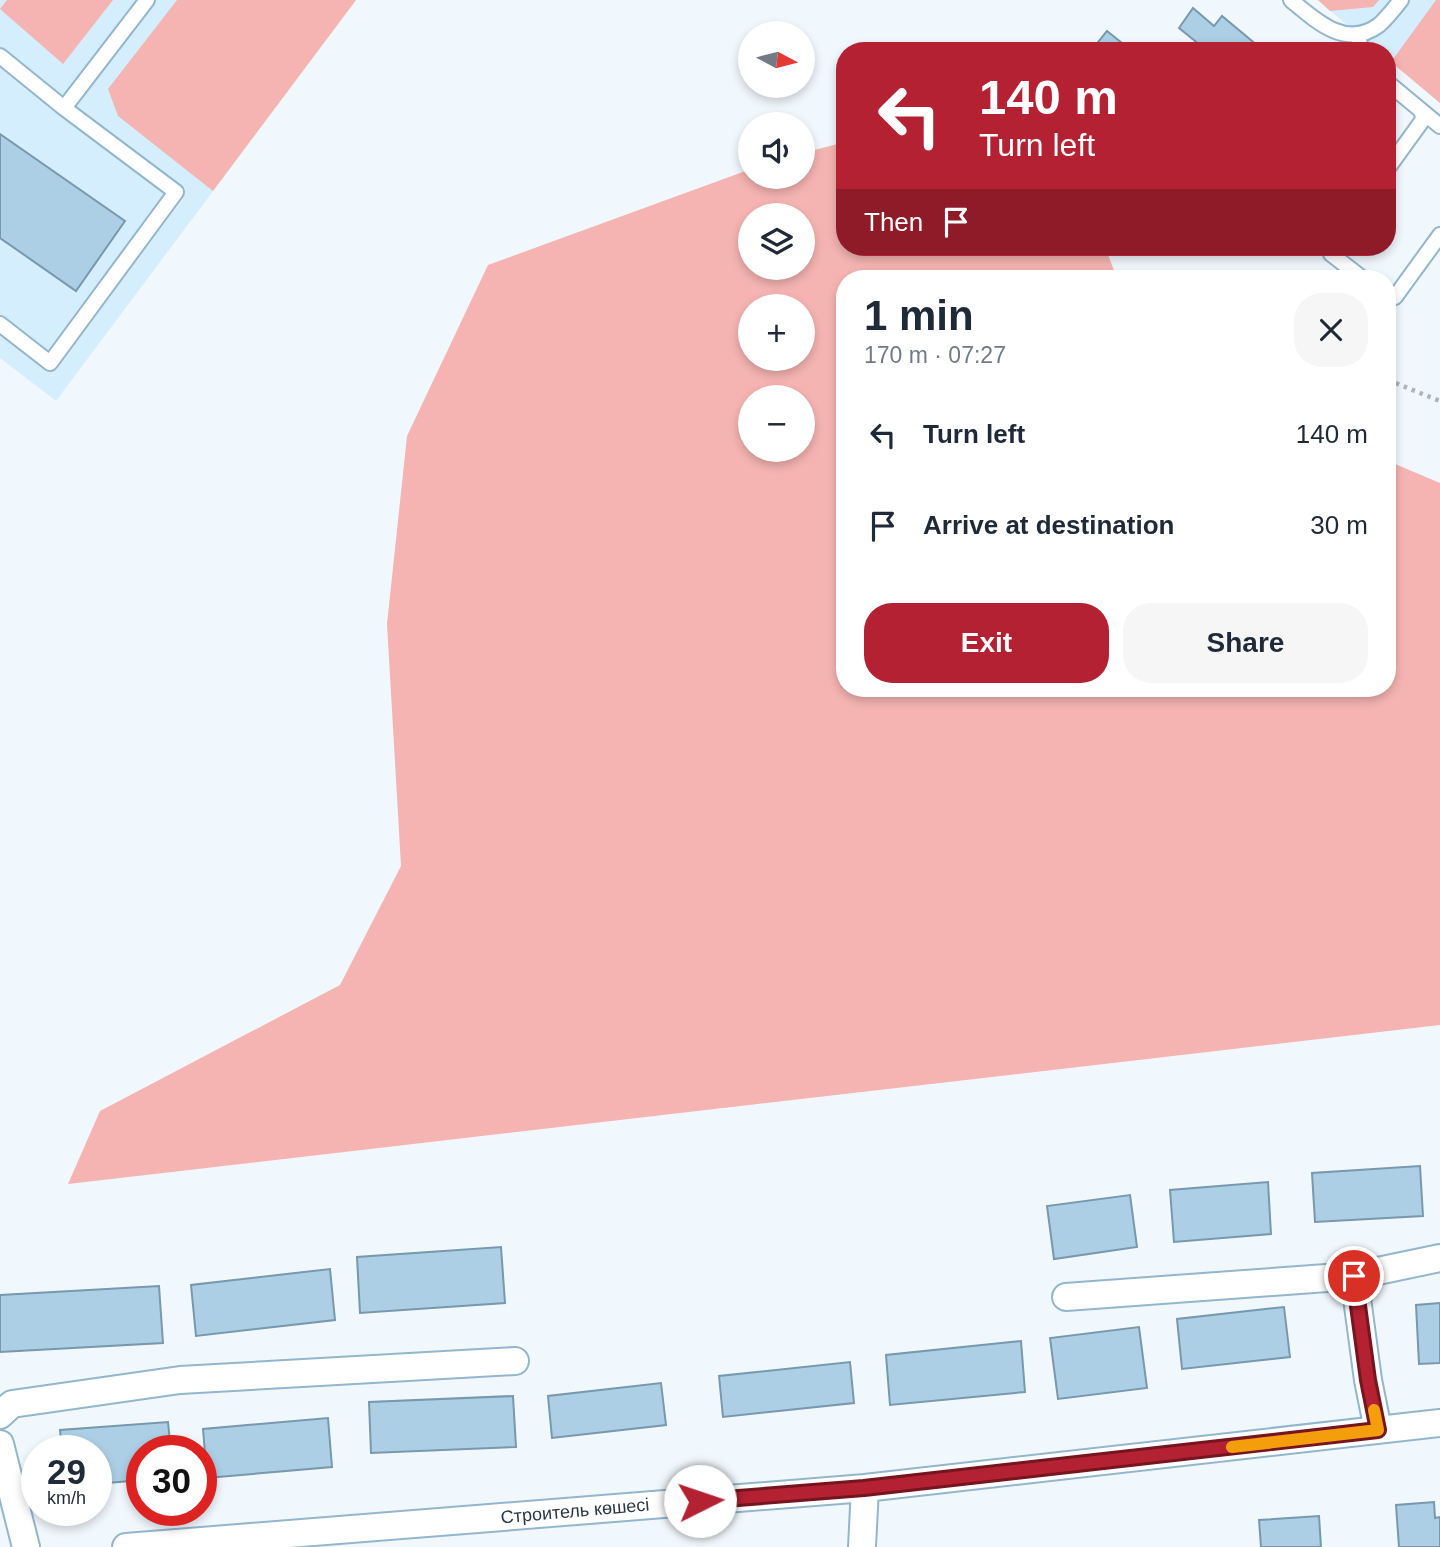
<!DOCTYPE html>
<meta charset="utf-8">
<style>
body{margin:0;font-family:Arial,sans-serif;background:#f6f6f7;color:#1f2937;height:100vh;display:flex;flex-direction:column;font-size:26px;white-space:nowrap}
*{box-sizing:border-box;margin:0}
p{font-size:23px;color:#747a83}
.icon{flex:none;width:38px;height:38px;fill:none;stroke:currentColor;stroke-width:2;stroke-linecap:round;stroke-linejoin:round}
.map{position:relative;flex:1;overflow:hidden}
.panel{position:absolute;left:836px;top:270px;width:560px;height:427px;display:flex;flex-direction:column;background:#fff;border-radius:28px;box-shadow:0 4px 10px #0003}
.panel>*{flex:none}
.banner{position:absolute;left:836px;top:42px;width:560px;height:214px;border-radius:28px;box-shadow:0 4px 10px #0003;background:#b32132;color:#fff;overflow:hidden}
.needle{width:46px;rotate:97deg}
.buttons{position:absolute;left:738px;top:21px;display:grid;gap:14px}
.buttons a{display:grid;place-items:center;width:77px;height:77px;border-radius:50%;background:#fff;box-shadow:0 4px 10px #0003;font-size:35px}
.speed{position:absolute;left:21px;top:1435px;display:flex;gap:14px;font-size:35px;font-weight:700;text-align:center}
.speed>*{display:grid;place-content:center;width:91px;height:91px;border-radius:50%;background:#fff;box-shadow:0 4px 10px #0003;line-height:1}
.speed small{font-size:18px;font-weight:400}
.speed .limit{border:10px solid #d22;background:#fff;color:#111}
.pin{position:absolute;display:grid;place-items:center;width:60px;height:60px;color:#fff;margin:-30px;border:4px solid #fff;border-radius:50%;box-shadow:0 2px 7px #0007}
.me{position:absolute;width:77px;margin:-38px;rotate:86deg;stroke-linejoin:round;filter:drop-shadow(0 0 5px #0008)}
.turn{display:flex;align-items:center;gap:24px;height:147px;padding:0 28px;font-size:32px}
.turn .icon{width:91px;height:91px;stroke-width:2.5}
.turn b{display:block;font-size:49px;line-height:60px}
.then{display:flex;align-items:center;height:66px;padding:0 28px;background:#0003;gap:14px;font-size:26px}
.round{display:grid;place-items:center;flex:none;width:74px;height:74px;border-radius:28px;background:#f6f6f7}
.headline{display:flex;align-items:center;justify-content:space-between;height:119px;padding:0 28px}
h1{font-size:42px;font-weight:700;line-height:52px}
.primary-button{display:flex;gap:14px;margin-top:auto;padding:14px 28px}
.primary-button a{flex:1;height:80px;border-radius:28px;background:#b32132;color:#fff;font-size:28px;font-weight:700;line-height:80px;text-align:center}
.primary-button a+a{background:#f6f6f7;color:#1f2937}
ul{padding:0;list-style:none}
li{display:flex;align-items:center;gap:21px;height:91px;padding:0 28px}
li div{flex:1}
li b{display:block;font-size:26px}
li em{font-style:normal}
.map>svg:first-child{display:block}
.built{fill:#d4eefe}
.green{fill:#f5b4b1;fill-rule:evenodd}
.building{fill:#accfe5;stroke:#7798ad;stroke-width:2}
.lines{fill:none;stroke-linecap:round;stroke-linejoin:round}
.lane-casing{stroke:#94b6cc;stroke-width:18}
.street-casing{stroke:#94b6cc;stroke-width:30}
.path{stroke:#aab4ba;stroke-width:4.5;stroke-dasharray:3.5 5;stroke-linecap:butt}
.lane{stroke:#fff;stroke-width:14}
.street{stroke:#fff;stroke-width:26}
.route-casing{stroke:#741520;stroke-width:18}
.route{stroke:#b32132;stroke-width:12}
.slow{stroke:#f59e0b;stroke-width:12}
.labels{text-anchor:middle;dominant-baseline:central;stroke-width:5;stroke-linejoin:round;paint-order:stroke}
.street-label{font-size:18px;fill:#2a3841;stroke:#fff}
</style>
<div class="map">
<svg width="1440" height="1547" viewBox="0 0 1440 1547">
<rect width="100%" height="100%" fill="#f1f8fd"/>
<path class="built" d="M0 0H356L56 401 0 358Z
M1318 0H1440V103L1388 59V51H1377Z"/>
<path class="green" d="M7 0H113L63 64 0 9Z
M177 0H356L213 191 118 116 108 89Z
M1318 0H1379L1373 7 1330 11Z
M1436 0H1440V103L1391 62Z
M845 142V247H1105L1117 278H845V688H1388V461L1440 483V1025L68 1184 100 1111 340 985 401 866 387 624 407 436 488 265 751 169V177H803V153ZM751 215H803V268H751ZM803 306V359H751V306ZM803 397V450H751V397Z"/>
<path class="building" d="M1193 8 1214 26 1222 16 1264 51H1197L1200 45 1179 28Z
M1107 31 1132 51H1091Z
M0 134 125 221 76 291 0 238Z
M1420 1166 1423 1216 1315 1222 1312 1173Z
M1268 1182 1271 1234 1174 1242 1170 1190Z
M1130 1195 1137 1247 1054 1259 1047 1206Z
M501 1247 505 1303 360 1313 357 1257Z
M330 1269 335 1320 196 1336 191 1285Z
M159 1286 163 1343 0 1352V1295Z
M1440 1303V1363L1419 1364 1416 1305Z
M1284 1307 1290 1357 1182 1369 1177 1319Z
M1139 1327 1147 1388 1058 1399 1050 1338Z
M1021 1341 1025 1392 890 1405 886 1355Z
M850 1362 854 1403 723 1417 719 1376Z
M661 1383 666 1425 552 1438 548 1396Z
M513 1396 516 1447 371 1453 369 1402Z
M328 1418 332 1467 207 1478 203 1429Z
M168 1422 171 1451H142V1480L96 1484V1451H62L60 1430Z
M1434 1502 1435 1518 1440 1517V1547H1399L1396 1505Z
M1319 1516 1321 1547H1261L1259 1520Z"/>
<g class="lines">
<defs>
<path id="lane" d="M1291 0C1315 20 1346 50 1379 25 1387 18 1394 9 1401 0
M1358 34 1361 51
M0 56 64 108 176 192 50 363 0 324
M1388 83 1440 126
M64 108 147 0
M1388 168 1422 121 1423 116 1421 111
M1331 247V254L1362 278
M1388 298 1395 297 1440 235"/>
<path id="street" d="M1354 1276 1368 1380 1378 1430
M1066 1297 1354 1276 1440 1258
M0 1415 12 1404 180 1380 515 1361
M0 1444 26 1547
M126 1547 865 1488 1440 1423
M862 1547 865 1488"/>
</defs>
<use href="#lane" class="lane-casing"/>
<use href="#street" class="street-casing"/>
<path class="path" d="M1388 380 1440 401"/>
<use href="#lane" class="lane"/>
<use href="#street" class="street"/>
</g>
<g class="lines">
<defs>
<path id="route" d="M700 1501 864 1488 1378 1430 1368 1380 1354 1276"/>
</defs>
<use href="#route" class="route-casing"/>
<use href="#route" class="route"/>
<path class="slow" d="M1232 1447 1378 1430 1374 1410"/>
</g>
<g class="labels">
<g class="street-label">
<text transform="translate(575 1511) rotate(-5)">Строитель көшесі</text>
</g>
</g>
</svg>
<div class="buttons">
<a><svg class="needle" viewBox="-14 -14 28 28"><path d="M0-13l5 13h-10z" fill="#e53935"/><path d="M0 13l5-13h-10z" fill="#747a83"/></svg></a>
<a><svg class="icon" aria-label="sound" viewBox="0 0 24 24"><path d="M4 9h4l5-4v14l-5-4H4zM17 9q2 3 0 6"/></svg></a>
<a><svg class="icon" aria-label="layers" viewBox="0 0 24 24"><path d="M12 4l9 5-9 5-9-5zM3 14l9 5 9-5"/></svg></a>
<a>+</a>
<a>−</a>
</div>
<div class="speed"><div>29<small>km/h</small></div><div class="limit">30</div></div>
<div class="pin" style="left:1354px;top:1276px;background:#d93025"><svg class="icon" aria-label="arrive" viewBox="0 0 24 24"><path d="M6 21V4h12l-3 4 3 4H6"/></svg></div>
<svg class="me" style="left:700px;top:1501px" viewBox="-20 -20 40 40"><circle r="19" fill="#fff"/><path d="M0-13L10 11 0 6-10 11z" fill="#b32132"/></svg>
<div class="banner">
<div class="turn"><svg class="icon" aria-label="left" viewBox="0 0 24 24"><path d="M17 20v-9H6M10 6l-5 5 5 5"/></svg><div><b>140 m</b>Turn left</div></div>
<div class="then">Then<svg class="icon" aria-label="arrive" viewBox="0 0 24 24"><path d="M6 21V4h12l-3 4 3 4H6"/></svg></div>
</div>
<section class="panel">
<div class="headline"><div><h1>1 min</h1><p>170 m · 07:27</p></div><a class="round"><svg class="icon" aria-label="close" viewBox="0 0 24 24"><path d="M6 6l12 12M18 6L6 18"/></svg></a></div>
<ul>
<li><svg class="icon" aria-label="left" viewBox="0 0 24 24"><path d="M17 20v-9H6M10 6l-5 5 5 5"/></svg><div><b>Turn left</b></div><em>140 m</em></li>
<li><svg class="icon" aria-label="arrive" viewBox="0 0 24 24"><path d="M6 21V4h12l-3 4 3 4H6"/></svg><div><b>Arrive at destination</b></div><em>30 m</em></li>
</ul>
<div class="primary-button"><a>Exit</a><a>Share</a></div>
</section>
</div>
